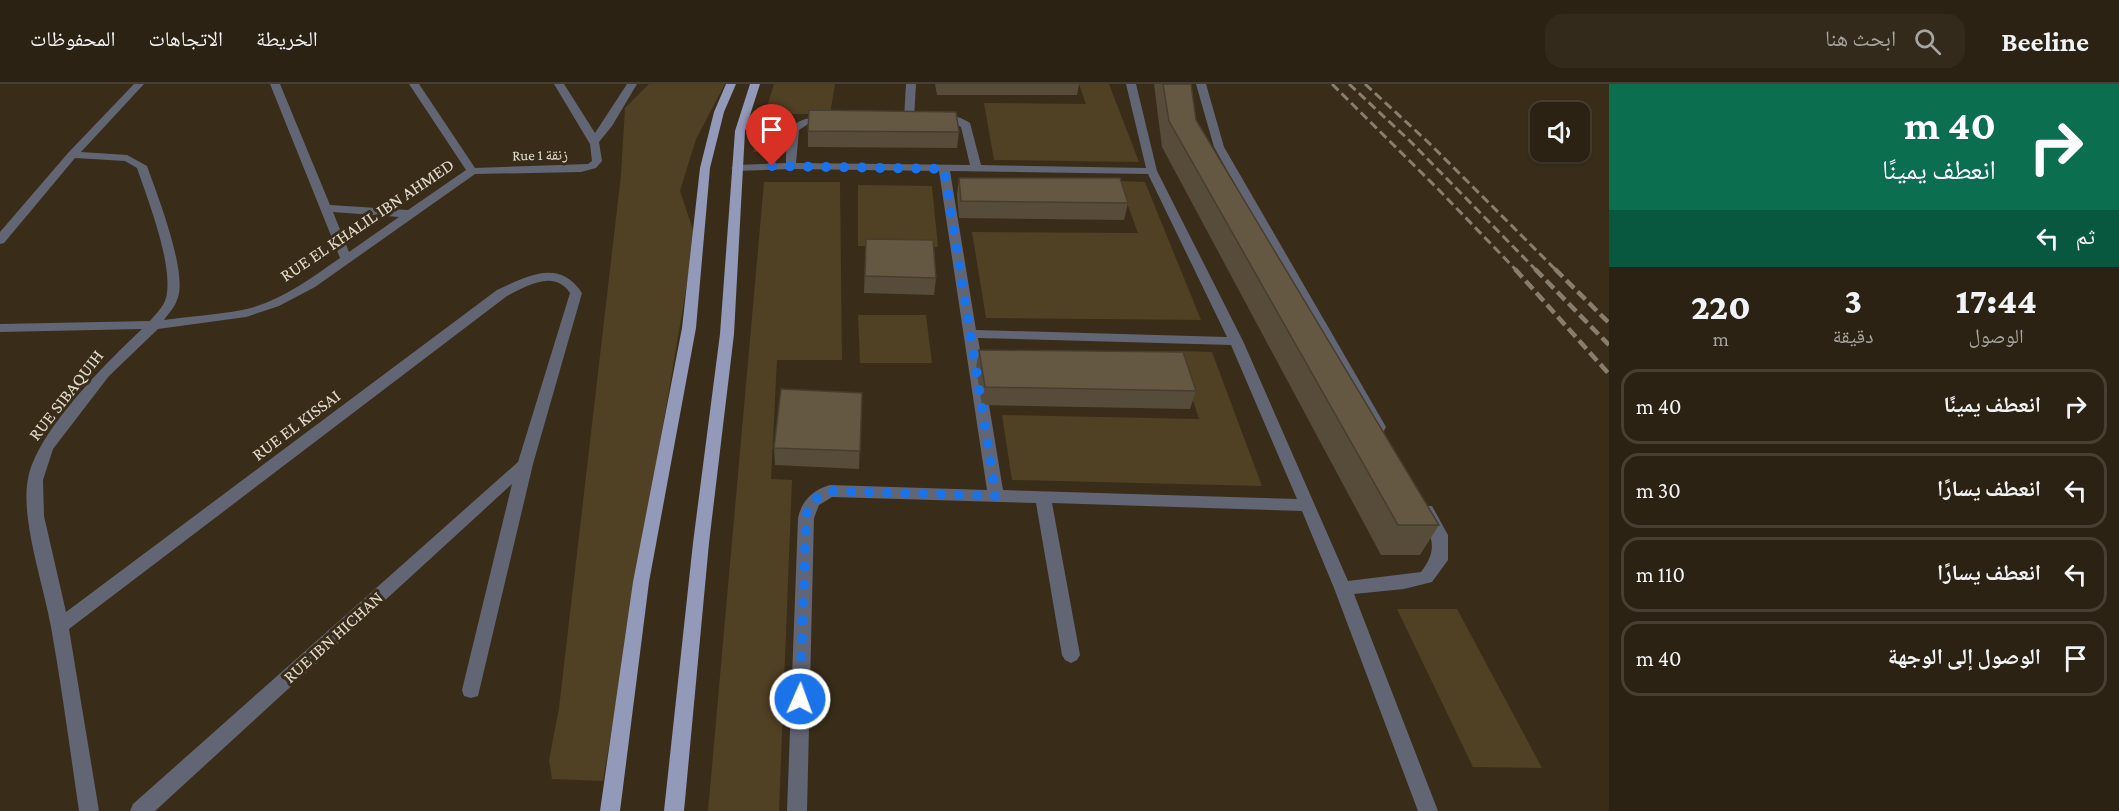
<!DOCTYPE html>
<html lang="ar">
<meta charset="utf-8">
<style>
body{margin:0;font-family:"Crimson Pro","Noto Naskh Arabic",serif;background:#332a1c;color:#f1f3f6;direction:rtl;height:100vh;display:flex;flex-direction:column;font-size:22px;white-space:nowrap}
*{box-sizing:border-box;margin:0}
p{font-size:20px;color:#a6a4a0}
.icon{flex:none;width:33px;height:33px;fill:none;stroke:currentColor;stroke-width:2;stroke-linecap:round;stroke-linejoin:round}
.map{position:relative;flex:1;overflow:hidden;direction:ltr}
.sheet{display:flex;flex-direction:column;background:#2b2213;width:510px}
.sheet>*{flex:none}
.guide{background:#0b6e4f;color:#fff;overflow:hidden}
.buttons{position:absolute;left:1530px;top:18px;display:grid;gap:12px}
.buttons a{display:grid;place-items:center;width:60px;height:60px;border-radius:12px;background:#2b2213;box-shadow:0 2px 4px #0004,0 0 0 2px #473f33;font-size:30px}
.pin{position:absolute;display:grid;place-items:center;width:51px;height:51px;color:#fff;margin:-62px -26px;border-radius:50% 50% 50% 0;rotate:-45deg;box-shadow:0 0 6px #0007}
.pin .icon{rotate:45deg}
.me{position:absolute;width:66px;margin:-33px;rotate:2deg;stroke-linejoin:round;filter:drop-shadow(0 0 4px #0008)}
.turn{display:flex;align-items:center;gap:21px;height:126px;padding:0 24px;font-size:27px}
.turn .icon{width:78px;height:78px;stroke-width:2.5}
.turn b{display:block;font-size:42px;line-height:51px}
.then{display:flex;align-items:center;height:57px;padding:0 24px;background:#0003;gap:12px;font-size:22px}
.eta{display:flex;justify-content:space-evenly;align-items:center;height:102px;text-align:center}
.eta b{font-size:36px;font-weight:800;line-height:42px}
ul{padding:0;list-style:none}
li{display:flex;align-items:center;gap:18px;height:75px;margin:0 12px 9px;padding:0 12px;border:3px solid #473f33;border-radius:18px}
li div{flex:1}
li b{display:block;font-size:22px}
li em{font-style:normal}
header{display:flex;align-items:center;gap:36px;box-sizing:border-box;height:84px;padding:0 30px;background:#2b2213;border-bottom:2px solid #473f33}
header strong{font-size:28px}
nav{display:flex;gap:33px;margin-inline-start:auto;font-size:21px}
.search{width:420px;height:54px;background:#332a1c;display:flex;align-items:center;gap:15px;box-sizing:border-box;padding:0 21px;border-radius:18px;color:#a6a4a0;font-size:22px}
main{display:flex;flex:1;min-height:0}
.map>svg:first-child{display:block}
.green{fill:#504024}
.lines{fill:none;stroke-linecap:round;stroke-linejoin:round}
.minor{fill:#626574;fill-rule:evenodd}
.major{fill:#9399b8;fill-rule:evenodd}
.rail-far1{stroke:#887e6e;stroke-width:3;stroke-dasharray:9 4.5;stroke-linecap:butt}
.rail{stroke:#887e6e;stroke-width:4.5;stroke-dasharray:11 5;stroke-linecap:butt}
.wall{fill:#574c3a}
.building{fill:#655843;stroke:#473e2f;stroke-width:1.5}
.route{stroke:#1a73e8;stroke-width:10;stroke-dasharray:0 18}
.labels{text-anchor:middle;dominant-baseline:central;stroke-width:6;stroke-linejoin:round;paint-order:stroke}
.far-street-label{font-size:15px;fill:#e2dbce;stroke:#392d19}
.street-label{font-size:18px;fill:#e2dbce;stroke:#392d19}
</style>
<header>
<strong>Beeline</strong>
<div class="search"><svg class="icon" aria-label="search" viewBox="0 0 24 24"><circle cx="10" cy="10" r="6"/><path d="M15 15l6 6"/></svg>ابحث هنا</div>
<nav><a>الخريطة</a><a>الاتجاهات</a><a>المحفوظات</a></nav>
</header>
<main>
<section class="sheet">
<div class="guide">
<div class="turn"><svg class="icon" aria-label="right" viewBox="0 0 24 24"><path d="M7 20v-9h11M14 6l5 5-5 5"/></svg><div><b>40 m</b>انعطف يمينًا</div></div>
<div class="then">ثم<svg class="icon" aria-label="left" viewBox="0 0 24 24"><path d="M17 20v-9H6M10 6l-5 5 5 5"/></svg></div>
</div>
<div class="eta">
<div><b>17:44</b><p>الوصول</p></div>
<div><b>3</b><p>دقيقة</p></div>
<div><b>220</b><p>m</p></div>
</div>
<ul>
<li><svg class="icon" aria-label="right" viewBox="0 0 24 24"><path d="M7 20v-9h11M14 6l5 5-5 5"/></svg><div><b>انعطف يمينًا</b></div><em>40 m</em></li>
<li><svg class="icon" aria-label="left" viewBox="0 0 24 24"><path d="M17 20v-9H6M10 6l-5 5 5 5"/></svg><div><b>انعطف يسارًا</b></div><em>30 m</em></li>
<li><svg class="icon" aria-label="left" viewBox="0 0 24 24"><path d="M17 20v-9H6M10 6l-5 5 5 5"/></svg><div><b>انعطف يسارًا</b></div><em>110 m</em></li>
<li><svg class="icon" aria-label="arrive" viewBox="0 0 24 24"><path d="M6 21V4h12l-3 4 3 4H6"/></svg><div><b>الوصول إلى الوجهة</b></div><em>40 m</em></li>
</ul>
</section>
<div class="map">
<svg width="1609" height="727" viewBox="0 0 1609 727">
<rect width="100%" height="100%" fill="#392d19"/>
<path class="green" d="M649 0H725L696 55 680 107 695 152 603 697 552 695 549 676 559 624 621 91 625 24Z
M774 0H835L830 30H784L772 68H753Z
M1079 0H1109L1139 78 994 76 984 19 1086 20Z
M1119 97 1145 98 1201 236 986 234 972 148 1138 149Z
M764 98H840L842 276H777L771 395 792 396 779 727H708Z
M858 101 932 102 938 163 858 162Z
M858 231H926L932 279H860Z
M1177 267 1212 268 1262 402 1012 396 1002 331 1199 335Z
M1397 525H1457L1542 684 1473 683Z"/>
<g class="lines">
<path class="minor" d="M134 0H144L81 68 127 71 147 82C157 110 189 191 177 216 175 223 168 230 164 236 190 232 217 231 242 226 278 219 310 195 340 174L270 0H280L330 121 408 126 466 86 409 0H419L475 84 588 80 592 77 590 60 554 0H564L595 49 627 0H637L612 42 599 58 602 77 596 84 581 88 475 90 315 203 279 222 246 233 158 245 109 292 53 365 43 396 44 432 66 528 497 206C528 192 559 174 582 209L533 380 478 612 471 614 464 612 462 606 512 400 155 727H130L133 720 518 378 570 209C554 185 527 202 507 212L69 545 99 727H79C70 666 62 604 51 543 44 502 20 434 28 395 37 347 106 279 142 245L0 248V240L150 237C155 231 164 222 166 214 174 182 148 116 137 84L125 77 75 74 4 159 0 160V148L68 69ZM333 128 399 133 349 168Z
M906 0H916L914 34 909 37 904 34Z
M1126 0H1136L1157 87 1243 257 1348 497 1421 488C1440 464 1431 450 1418 426L1420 422H1432L1448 451V476L1432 498 1404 505 1354 510 1438 727H1418L1334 504 1302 427 1052 419 1080 571 1077 576 1071 579 1065 576 1062 571 1036 419 832 413 819 421 814 434 807 727H787L798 434C802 416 813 406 830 401L987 406 939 87 791 85 736 87 731 84 736 81 786 79C786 41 791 34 829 32L833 33V37L808 40 799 46 796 79 970 81 961 43 952 37 933 36 932 34C943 26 959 32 970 39L981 81 1146 84ZM950 87 1148 90 1227 253 976 246ZM978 254 1231 261 1297 415 1003 406Z
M1196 0H1206L1224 63 1386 343 1384 347 1379 348 1372 343 1214 63Z"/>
<path class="major" d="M726 0H736L724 28 710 84 696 244 649 498 620 727H600L633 498 682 244 700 84 714 28Z
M750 0H760L745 47 734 250 709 459 684 727H664L693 459 720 250 735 47Z"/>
<path class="rail-far1" d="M1332 0 1439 106 1517 187
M1349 0 1410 57 1537 187
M1365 0 1429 59 1557 187"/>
<path class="rail" d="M1515 185 1609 290
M1535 185 1609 261
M1555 185 1609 239"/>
</g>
<path class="wall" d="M935 0H1079L1077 11H937Z
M1154 0H1191L1196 36 1439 441 1420 471H1381L1162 63Z
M808 47 959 48 957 64 808 63Z
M959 94 1128 119 1124 136 959 134 957 110Z
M866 155 936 194 934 211 864 209Z
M979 266 1196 307 1190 325 982 321 976 284Z
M862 309 859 385 775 381 774 364Z"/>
<path class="building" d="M1163 0H1191L1196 36 1439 441H1398L1169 37Z
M809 26 956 28 959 48 808 47Z
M959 94H1120L1128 119 961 117Z
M866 155 933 156 936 194 865 192Z
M979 266 1183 268 1196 307 985 303Z
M781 305 862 309 860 367 774 364Z"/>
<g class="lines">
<path class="route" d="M772 82 944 85 996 412 830 407C816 413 808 419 806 435L800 615"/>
</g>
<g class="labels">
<g class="far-street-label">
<text transform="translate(540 71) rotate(-1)">Rue 1 زنقة</text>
</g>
<g class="street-label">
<text transform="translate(367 136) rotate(-34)">RUE EL KHALIL IBN AHMED</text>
<text transform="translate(66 311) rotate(-52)">RUE SIBAQUIH</text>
<text transform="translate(296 341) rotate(-37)">RUE EL KISSAI</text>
<text transform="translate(333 553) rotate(-42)">RUE IBN HICHAN</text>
</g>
</g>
</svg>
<div class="buttons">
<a><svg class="icon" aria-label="sound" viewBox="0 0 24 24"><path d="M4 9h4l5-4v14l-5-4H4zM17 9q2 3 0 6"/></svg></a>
</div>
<div class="pin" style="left:772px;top:82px;background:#d93025"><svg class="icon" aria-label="arrive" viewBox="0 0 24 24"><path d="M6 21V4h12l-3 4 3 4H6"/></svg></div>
<svg class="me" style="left:800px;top:615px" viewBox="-20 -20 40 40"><circle r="17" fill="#1a73e8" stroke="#fff" stroke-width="3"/><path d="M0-11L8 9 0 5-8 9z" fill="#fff"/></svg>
</div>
</main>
